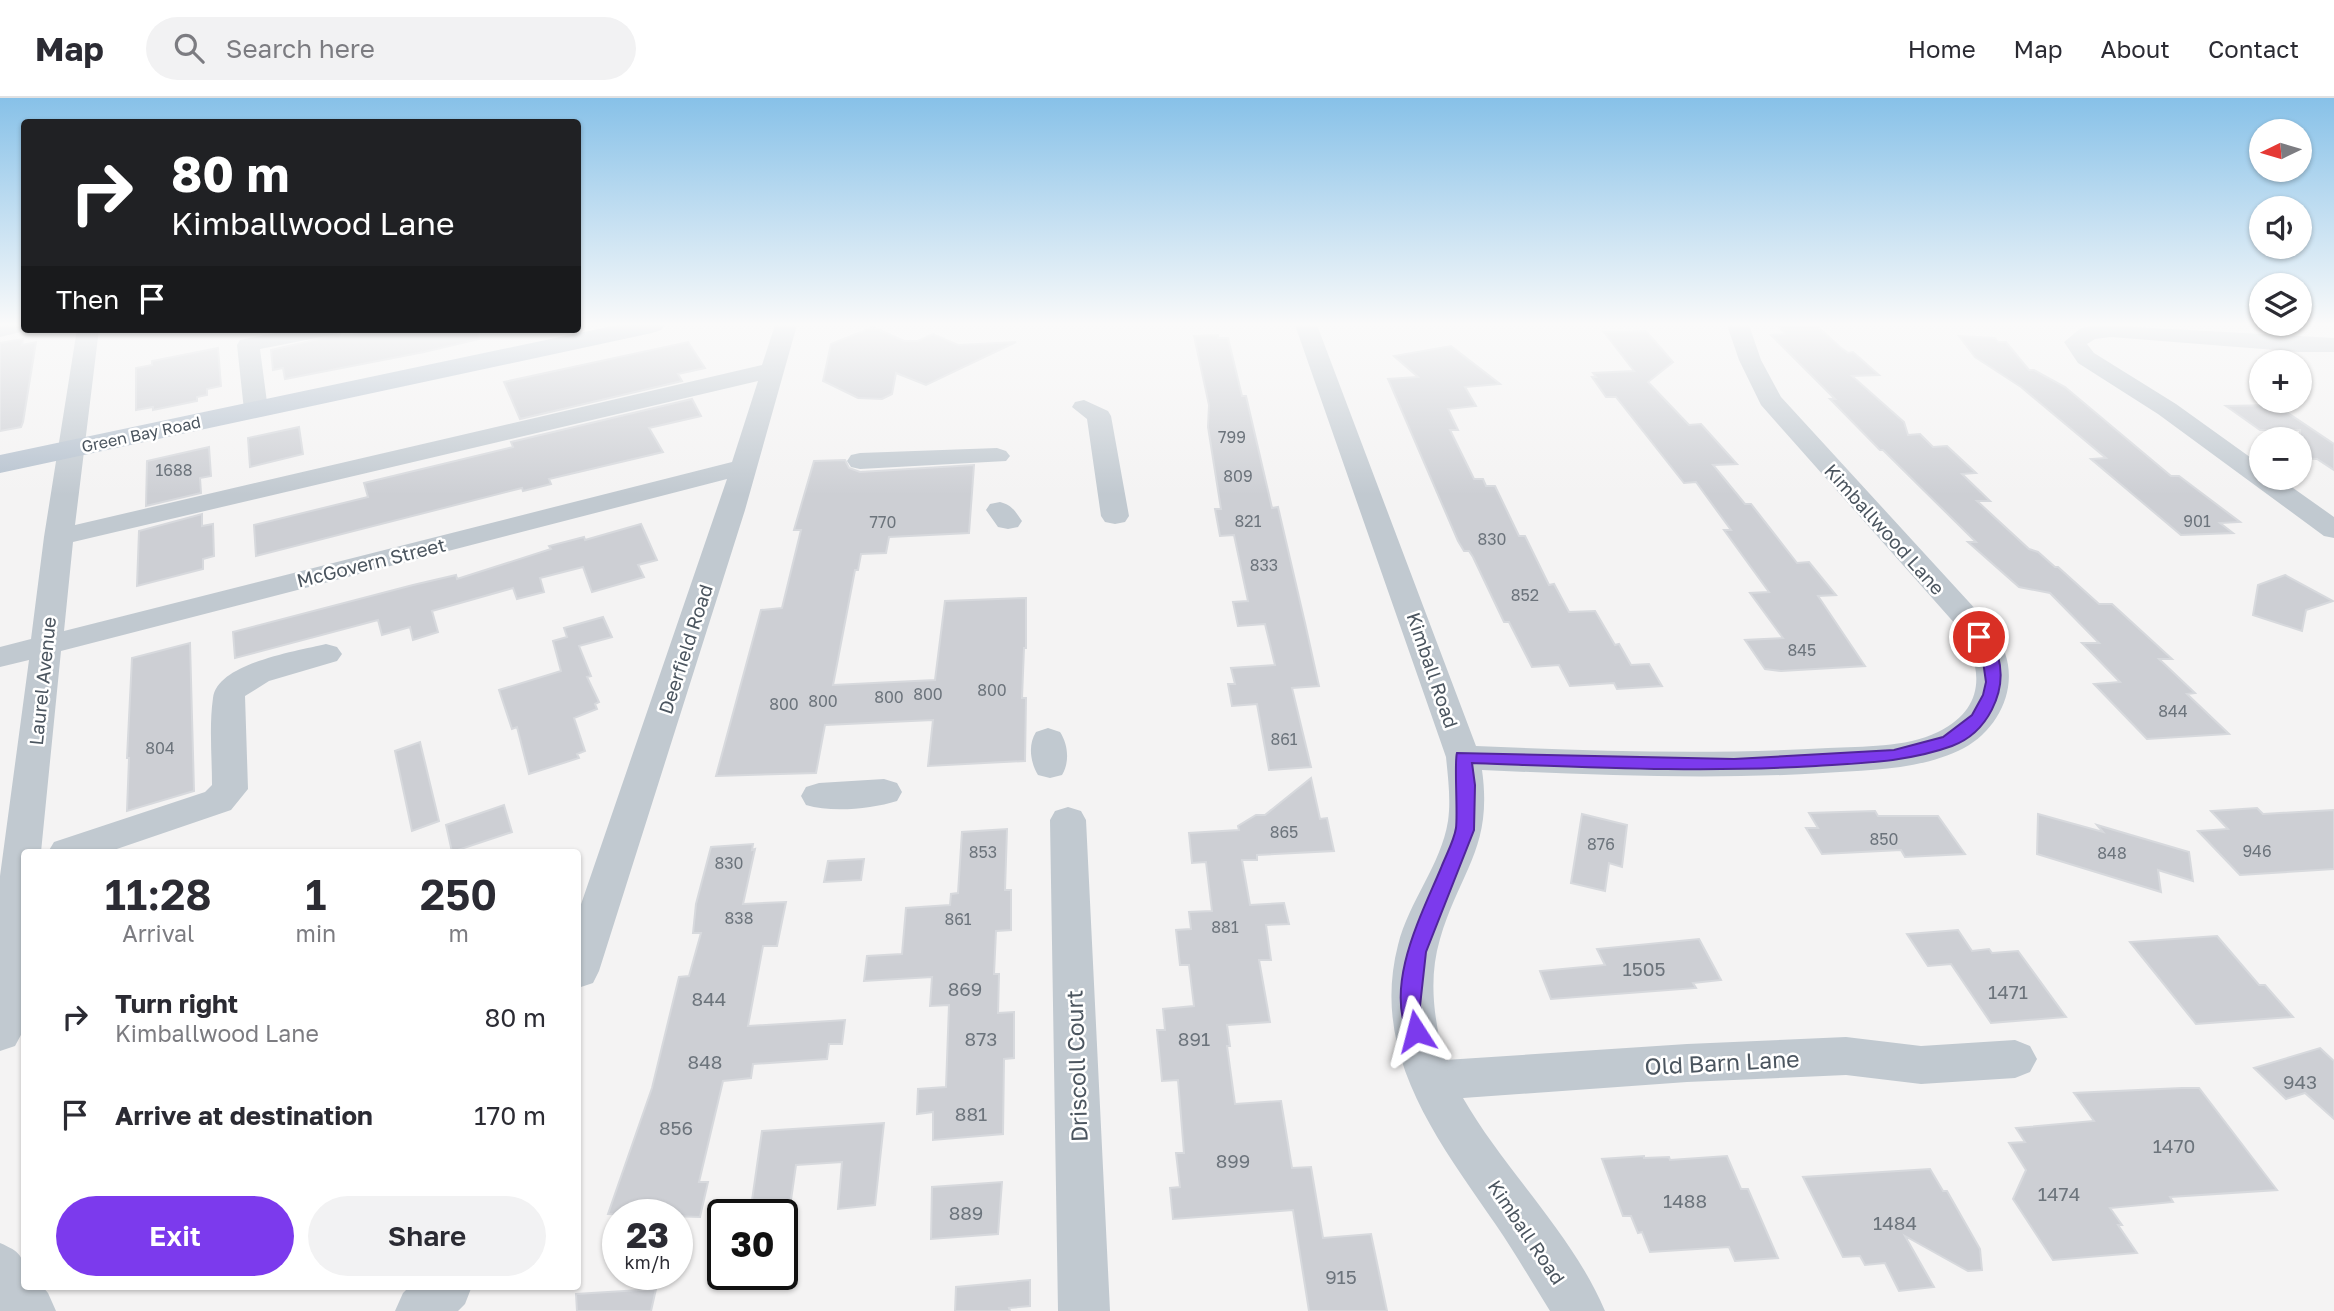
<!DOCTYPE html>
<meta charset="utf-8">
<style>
body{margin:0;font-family:"Golos Text",sans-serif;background:#f2f2f3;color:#2b2b33;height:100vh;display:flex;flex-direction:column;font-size:26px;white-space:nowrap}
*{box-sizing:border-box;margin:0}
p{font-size:23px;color:#7c7c81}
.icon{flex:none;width:38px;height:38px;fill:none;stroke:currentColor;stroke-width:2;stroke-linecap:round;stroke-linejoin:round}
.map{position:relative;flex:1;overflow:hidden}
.side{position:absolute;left:21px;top:751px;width:560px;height:441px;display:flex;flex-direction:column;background:#fff;border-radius:7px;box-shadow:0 2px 5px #0004}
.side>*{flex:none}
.top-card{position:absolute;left:21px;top:21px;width:560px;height:214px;border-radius:7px;box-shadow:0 2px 5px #0004;background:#202124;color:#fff;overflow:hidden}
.needle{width:46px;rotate:265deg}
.buttons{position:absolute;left:2249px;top:21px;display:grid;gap:14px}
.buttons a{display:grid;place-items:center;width:63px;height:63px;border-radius:50%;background:#fff;box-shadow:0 2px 5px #0004;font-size:35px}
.speed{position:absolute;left:602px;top:1101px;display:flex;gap:14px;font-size:35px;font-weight:700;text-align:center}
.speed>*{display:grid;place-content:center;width:91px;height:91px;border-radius:50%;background:#fff;box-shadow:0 2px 5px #0004;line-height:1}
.speed small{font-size:18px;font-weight:400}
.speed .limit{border:4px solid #111;border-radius:10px;background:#fff;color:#111}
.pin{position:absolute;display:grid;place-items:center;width:60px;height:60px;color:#fff;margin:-30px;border:4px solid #fff;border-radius:50%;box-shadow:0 2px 7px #0007}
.me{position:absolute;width:77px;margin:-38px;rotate:351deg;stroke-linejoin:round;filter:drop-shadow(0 0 5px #0008)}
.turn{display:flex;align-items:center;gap:24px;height:147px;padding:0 35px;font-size:32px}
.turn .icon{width:91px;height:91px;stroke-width:2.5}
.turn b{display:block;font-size:49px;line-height:60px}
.then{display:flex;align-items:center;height:66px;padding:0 35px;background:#0003;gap:14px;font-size:26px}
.eta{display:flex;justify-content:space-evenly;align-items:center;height:119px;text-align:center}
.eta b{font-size:42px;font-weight:600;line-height:49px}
.cta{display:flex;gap:14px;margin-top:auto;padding:14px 35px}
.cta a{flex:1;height:80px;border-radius:42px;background:#7c3aed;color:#fff;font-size:28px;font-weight:600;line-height:80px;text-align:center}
.cta a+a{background:#f2f2f3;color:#2b2b33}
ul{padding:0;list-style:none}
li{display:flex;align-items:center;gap:21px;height:98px;padding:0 35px}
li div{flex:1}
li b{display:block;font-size:26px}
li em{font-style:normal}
header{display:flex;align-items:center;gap:42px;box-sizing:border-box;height:98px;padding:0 35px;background:#fff;border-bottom:2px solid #e1e1e2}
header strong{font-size:33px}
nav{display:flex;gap:38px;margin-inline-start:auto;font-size:24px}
.search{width:490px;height:63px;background:#f2f2f3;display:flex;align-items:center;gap:18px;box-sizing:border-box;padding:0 24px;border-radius:38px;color:#7c7c81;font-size:26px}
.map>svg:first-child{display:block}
.building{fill:#cdcfd4;stroke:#d7d9dd;stroke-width:2}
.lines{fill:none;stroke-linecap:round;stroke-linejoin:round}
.minor{fill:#c1c9d0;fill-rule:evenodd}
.major{fill:#b5c1ce;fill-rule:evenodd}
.route{fill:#7c3aed;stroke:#51269a;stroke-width:2}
.labels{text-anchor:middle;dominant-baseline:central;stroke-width:5;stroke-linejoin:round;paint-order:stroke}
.far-street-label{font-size:16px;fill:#4b555f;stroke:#fff}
.number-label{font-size:16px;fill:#6c747c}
.street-label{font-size:19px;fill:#4b555f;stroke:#fff}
.near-number-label{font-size:19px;fill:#6c747c}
.near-street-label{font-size:23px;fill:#4b555f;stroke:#fff}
</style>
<header>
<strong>Map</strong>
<div class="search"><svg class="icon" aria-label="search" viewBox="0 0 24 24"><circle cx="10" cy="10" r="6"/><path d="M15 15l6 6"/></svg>Search here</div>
<nav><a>Home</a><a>Map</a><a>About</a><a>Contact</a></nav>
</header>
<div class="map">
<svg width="2334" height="1213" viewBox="0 0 2334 1213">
<rect width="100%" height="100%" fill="#f4f3f3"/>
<path class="building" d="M1778 227H1816L1840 249 1848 255 1853 254 1879 277 1852 278 1904 324 1908 337 1920 336 1933 349 1947 348 1976 375 1962 376 1990 403H1977L2029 451 2038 454 2055 469H2058L2099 506H2112L2172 561H2159L2195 595 2187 596 2229 636 2147 641 2094 586 2120 584 2082 545H2099L2050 495 2019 489 1968 444H1976L1883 352H1880L1830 301H1835L1771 237 1785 236Z
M873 229 904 243H918L933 236 958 247 1016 244 926 287 896 275 892 296 882 301 858 300 823 283 831 246Z
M391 231H478L479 241 424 254 285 281 283 270 273 272 271 252 340 236V239Z
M1646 233 1673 264 1648 284 1689 327 1701 326 1737 366 1713 367 1745 406H1751L1797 465 1809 464 1836 497 1818 498 1865 568 1781 573 1765 571 1745 542 1783 540 1750 495 1769 494 1724 432H1731L1696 384 1684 385 1616 299H1606L1592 279H1596L1593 275 1634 273 1604 234Z
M1218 237V240H1228L1242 298H1246L1272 410 1278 409 1305 525 1319 588 1292 590 1311 669 1269 672 1257 606 1232 608 1228 586H1235L1231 570 1275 567 1265 526 1238 528 1233 504 1248 503 1234 437 1220 438 1215 411H1221L1208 329 1209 307 1194 238Z
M1959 238 1995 240 1998 244H2006L2029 272H2034L2065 289 2171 378H2179L2240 424 2220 425 2233 435 2181 437 2091 361 2106 360 2021 289 1975 259Z
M23 241 22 247 36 244 23 324 21 329 0 333V245Z
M688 244 705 270 678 276 682 283 520 321 504 284Z
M1451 248 1500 286 1465 289 1476 308 1448 311 1458 332H1450L1474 381H1483L1486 388H1495L1519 438H1525L1549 487 1554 486 1569 514 1595 513 1615 547 1619 546 1631 567 1649 566 1662 588 1617 591 1614 585 1570 588 1559 567 1532 569 1509 524H1504L1473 459 1469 453H1464L1458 443 1388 281 1418 279 1394 258Z
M218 250 221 288 207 291V297L197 299V303L153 312V309L136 312V270L152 267V263Z
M692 301 701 318 649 330 663 354 549 381 551 386 523 393 522 390 256 458 254 427 368 399 364 385 513 349 511 344Z
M2276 307 2334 346V372L2317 361 2300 360V332H2260L2226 308Z
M299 329 303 356 250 369 248 340Z
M209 349 211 378 200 380 201 395 146 408 147 363Z
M845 362 849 370 860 374 974 367 969 435 889 439 886 455 861 456 858 472H855L833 587 935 582 945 503 1026 500V550H1024L1022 600H1026L1025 663 928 668 933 622 825 627 816 675 716 678 761 512 782 510 801 432H794L814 363Z
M202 416V428L213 426 214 458 203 461V471L137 488 139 433Z
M641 426 657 462 638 467 644 479 592 494 583 469 540 480 544 494 517 501 513 490 432 513 438 534 413 542 410 529 382 537 378 522 235 560 233 534 413 487 456 477 457 481 551 451 549 448 584 439 585 442Z
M2285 477 2333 503 2306 512 2302 533 2253 517 2258 487Z
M603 519 612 539 579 548 591 578 587 579 599 604 595 606 597 611 574 620 585 653 577 656 579 660 529 676 517 629 512 631 499 592 561 573 553 543 567 539 564 530Z
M190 545 194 693 127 713 129 660H127L132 560Z
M420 644 439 723 412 733 395 653Z
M1311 680 1320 721 1327 720 1334 753 1257 757V762H1242L1250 807 1284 805 1289 826 1266 827 1271 862H1259L1270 924 1227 927 1230 948H1227L1235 1006 1281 1003 1292 1070 1311 1069 1323 1140 1371 1136 1387 1213H1309L1293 1112 1173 1121 1170 1090 1180 1089 1176 1055H1184L1178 982 1162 983 1157 932H1165L1163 911 1194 908 1189 867H1180L1176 832 1191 831 1189 814 1212 813 1206 764 1192 765 1189 735 1239 732 1238 728 1256 717H1265Z
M504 707 512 734 452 754 446 727Z
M2257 710 2263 716 2334 712V771L2240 777 2198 733 2228 731 2211 713Z
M1875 713 1878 718H1938L1965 756 1905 759 1901 752 1822 756 1806 730H1818L1809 715Z
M1582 716 1627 727 1622 769 1609 765 1605 793 1571 785Z
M2038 716 2103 734 2097 727 2189 754 2193 783 2158 772 2161 794 2037 756Z
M1007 731 1005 792H1011V832L996 833 994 876H999L998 915 1014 914V960L1004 961 1003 1036 933 1042V1014L917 1016 918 991 946 989 949 907 930 908 932 879 864 883 867 858 902 856 906 810 950 807 951 796 958 795 962 734Z
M753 746 752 752 755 751 743 806 786 804 777 848H763L748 928 845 922 842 946H829L827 961 753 966 751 980 723 983 699 1084H708L700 1119 608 1116 652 990 679 879 689 878 701 835H693L696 806 711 749Z
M864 761 861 782 824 784 828 763Z
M1958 832 1972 853 1989 851 1992 855 2018 853 2066 919 1991 925 1951 866 1928 868 1907 836Z
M2217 838 2259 887H2265L2293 919 2196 926 2130 844Z
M1699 841 1721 882 1693 885 1696 890 1551 901 1540 873 1605 867 1597 851Z
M2320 950 2334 963V1021L2305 995 2286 1001 2254 970Z
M2182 990H2199L2277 1092 2170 1099 2173 1104 2110 1110 2122 1127H2118L2137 1155 2053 1162 2013 1101 2026 1072 2009 1045 2025 1044 2016 1030 2094 1023 2074 995Z
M884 1025 875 1107 838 1111 842 1064 796 1067 789 1116H750L762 1033Z
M1644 1058V1060L1669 1059 1670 1062 1727 1058 1741 1091H1748L1778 1160 1735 1163 1729 1149 1650 1154 1642 1134 1638 1135 1631 1118H1623L1602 1061Z
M1930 1071 1943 1093H1947L1980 1151 1982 1172 1968 1173 1905 1138 1934 1189 1899 1193 1885 1165 1865 1167 1860 1158 1843 1159 1803 1079Z
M1002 1084 998 1136 931 1141 932 1089Z
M1030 1182V1208L1009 1210 1010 1213H955L956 1189Z
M656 1191 651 1213H577L576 1196Z"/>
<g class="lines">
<path class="minor" d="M0 227H24V231H33L0 239Z
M775 227H797L745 412 599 873 593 885 578 890V815L727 381 61 553 41 754H24V908L22 935 15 948 0 953V778L29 562 0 569V549L31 541 44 439 77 231H99L75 427 762 267ZM758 283 732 364 64 533 73 444Z
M1295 227H1317L1476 648C1593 653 1710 657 1828 650 1863 648 1905 650 1938 634 1987 610 1984 568 1957 528L1761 307 1739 262 1727 227H1749L1761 262 1781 299 1979 515C1988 528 2000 541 2005 555 2018 592 1997 632 1964 650 1922 672 1869 672 1823 675 1709 682 1596 677 1482 672 1493 750 1460 773 1440 841 1428 881 1434 923 1445 962L1687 946 1846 939 1921 948 2015 942 2030 948 2037 961 2030 974 2015 980 1921 986 1846 977 1687 984 1463 1000C1505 1073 1572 1135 1605 1213H1550C1532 1184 1515 1155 1496 1127 1437 1041 1370 956 1398 847 1409 803 1441 767 1448 723 1451 702 1448 680 1446 659Z
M2100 227 2334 240V254H2299L2111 239 2095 241 2087 246 2094 255 2176 306 2261 367V380H2279L2334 419V440L2324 438 2158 316 2078 265 2064 244 2081 230Z
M295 231H340L337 236 260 251 268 312 265 317 256 319 247 317 244 312 237 247 240 242Z
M1084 302 1108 313 1111 318 1129 418 1125 424 1115 426 1105 424 1101 418 1087 321 1072 309 1075 304Z
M997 350 1006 353 1010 358 1006 363 860 371 851 369 847 363 851 357 860 355Z
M1000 404C1012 407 1015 413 1022 423L1018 429 1008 431 998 429 986 412 990 406Z
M326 546 337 549 342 556 337 563 269 583 245 598 248 691 231 712 108 754H48L54 744 205 694 212 687C212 659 209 628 213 600 217 565 298 553 326 546Z
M1048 630 1060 634C1068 646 1070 664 1062 677L1050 680 1038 677C1030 664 1028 646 1036 634Z
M884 681 897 685 902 694 897 703C871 711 832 715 806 707L801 698 806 689 819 685Z
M1068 709 1081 713 1086 722 1110 1213H1058L1050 722 1055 713Z
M0 1145C26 1156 24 1162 24 1188H42L48 1195 56 1213H0Z
M410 1188H472L465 1206 458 1213H395L403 1195Z"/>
<path class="major" d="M617 227H665L661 232 652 235 0 375V357Z"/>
</g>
<linearGradient id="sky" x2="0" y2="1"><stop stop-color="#87c1e8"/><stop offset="0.57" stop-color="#fafafa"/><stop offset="1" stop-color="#fafafa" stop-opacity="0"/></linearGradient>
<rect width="2334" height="397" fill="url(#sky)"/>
<path class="route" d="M1979 534 1984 536C1989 543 1996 550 1998 558 2008 594 1987 635 1952 648 1908 664 1862 665 1816 668 1701 675 1587 669 1472 665L1475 687 1474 732 1426 854 1420 908 1427 933 1424 939 1416 942 1409 939C1384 887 1421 818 1441 770 1446 757 1454 743 1456 730 1458 715 1454 662 1457 655L1734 661 1894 652 1943 639 1972 617 1983 597 1986 584 1982 556 1971 539Z"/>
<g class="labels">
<g class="far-street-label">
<text transform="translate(141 336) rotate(-12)">Green Bay Road</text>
</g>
<g class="number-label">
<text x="1232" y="339">799</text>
<text x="174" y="372">1688</text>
<text x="1238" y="378">809</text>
<text x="1248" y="423">821</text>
<text x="2197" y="423">901</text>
<text x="883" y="424">770</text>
<text x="1492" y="441">830</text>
<text x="1264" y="467">833</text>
<text x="1525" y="497">852</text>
<text x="1802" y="552">845</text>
<text x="992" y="592">800</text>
<text x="928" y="596">800</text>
<text x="889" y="599">800</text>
<text x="823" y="603">800</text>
<text x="784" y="606">800</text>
<text x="2173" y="613">844</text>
<text x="1284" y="641">861</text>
<text x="160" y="650">804</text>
<text x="1284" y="734">865</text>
<text x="1884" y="741">850</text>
<text x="1601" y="746">876</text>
<text x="2257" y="753">946</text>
<text x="983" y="754">853</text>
<text x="2112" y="755">848</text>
<text x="729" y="765">830</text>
<text x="739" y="820">838</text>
<text x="958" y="821">861</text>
<text x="1225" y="829">881</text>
</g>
<g class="street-label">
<text transform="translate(1885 431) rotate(48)">Kimballwood Lane</text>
<text transform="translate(371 464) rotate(-14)">McGovern Street</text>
<text transform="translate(685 551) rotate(-72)">Deerfield Road</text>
<text transform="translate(1433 572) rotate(71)">Kimball Road</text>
<text transform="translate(42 583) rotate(-84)">Laurel Avenue</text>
<text transform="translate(1527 1134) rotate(56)">Kimball Road</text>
</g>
<g class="near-number-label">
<text x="1644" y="870">1505</text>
<text x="965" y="890">869</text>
<text x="2008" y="893">1471</text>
<text x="709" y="900">844</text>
<text x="981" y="940">873</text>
<text x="1194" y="940">891</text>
<text x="705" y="963">848</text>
<text x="2300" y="983">943</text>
<text x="971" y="1015">881</text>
<text x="676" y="1029">856</text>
<text x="2174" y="1047">1470</text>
<text x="1233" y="1062">899</text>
<text x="2059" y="1095">1474</text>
<text x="1685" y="1102">1488</text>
<text x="966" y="1114">889</text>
<text x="1895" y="1124">1484</text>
<text x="1341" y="1178">915</text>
</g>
<g class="near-street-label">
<text transform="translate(1722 964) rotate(-3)">Old Barn Lane</text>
<text transform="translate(1076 968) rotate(-92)">Driscoll Court</text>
</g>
</g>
</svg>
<div class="buttons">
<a><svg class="needle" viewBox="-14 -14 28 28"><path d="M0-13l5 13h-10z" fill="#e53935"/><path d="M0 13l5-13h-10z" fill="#7c7c81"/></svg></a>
<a><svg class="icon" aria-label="sound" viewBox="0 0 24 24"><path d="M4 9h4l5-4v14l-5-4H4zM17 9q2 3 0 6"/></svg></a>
<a><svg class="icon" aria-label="layers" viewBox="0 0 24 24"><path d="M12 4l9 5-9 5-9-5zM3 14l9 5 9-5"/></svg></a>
<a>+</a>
<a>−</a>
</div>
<div class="speed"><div>23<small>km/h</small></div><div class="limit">30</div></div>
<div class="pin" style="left:1979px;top:539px;background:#d93025"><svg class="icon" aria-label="arrive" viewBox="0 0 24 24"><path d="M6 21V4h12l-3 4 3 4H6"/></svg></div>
<svg class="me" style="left:1416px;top:933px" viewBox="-20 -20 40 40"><path d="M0-17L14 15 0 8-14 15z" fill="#7c3aed" stroke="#fff" stroke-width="4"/></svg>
<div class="top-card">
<div class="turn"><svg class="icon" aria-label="right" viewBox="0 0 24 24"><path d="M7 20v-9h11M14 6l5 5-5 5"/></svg><div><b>80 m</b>Kimballwood Lane</div></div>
<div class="then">Then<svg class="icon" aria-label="arrive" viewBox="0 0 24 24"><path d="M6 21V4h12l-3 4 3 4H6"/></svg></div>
</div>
<section class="side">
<div class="eta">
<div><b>11:28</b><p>Arrival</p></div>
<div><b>1</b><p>min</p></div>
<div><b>250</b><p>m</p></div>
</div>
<ul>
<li><svg class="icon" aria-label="right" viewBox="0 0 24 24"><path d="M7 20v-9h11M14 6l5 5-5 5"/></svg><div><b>Turn right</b><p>Kimballwood Lane</p></div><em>80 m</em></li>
<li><svg class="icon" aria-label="arrive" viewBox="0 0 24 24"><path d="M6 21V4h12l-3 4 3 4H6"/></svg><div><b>Arrive at destination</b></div><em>170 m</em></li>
</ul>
<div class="cta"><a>Exit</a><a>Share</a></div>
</section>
</div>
